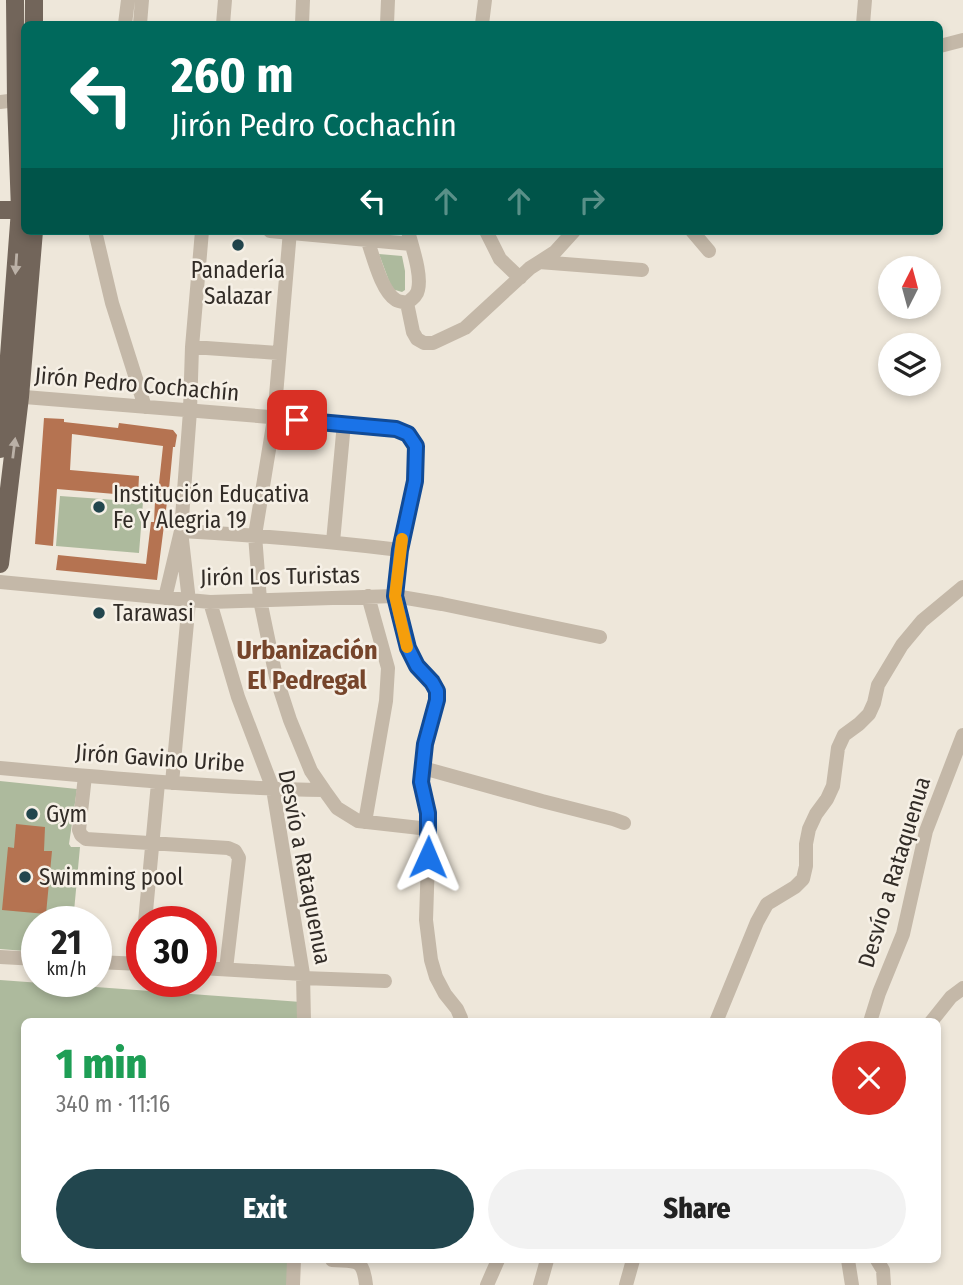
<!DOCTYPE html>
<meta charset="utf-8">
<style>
body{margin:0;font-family:"Fira Sans Condensed",sans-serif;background:#f2f2f2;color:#222;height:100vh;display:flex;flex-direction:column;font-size:26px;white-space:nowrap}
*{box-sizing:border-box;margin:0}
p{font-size:23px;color:#767676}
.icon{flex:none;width:38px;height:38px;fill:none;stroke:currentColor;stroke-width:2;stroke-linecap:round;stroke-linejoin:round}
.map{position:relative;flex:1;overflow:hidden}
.drawer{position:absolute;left:21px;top:1018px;width:920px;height:245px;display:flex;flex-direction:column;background:#fff;border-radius:10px;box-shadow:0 4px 10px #0003}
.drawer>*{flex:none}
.banner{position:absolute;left:21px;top:21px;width:922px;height:214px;border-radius:10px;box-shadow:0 4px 10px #0003;background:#00695c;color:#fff;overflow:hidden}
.needle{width:46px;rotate:6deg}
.fabs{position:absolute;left:878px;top:256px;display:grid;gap:14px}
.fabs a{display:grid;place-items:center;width:63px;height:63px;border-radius:50%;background:#fff;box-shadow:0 4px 10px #0003;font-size:35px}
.speed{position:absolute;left:21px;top:906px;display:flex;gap:14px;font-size:35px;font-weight:700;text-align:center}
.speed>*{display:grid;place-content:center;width:91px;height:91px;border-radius:50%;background:#fff;box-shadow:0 4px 10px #0003;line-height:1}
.speed small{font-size:18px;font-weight:400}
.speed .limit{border:10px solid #d22;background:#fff;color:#111}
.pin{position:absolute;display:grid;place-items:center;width:60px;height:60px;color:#fff;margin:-30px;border-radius:14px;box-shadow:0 4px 10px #0006}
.me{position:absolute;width:77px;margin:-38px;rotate:1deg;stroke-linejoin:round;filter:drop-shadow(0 0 5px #0008)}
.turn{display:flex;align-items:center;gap:24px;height:147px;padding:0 35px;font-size:32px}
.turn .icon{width:91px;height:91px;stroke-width:2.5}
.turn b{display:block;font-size:49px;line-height:60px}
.lanes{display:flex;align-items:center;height:66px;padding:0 35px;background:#0003;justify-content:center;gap:35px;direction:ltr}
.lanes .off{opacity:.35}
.round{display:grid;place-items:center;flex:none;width:74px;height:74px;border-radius:37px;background:#f2f2f2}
.summary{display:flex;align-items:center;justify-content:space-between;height:119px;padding:0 35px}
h1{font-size:42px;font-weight:800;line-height:52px;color:#1e9e55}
.button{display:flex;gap:14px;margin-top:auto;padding:14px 35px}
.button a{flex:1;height:80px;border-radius:42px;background:#22464e;color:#fff;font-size:28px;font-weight:800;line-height:80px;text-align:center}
.button a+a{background:#f2f2f2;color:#222}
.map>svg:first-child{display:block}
.green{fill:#adba9d}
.building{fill:#b57351}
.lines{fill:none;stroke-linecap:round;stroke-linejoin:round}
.minor{stroke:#c4b8a8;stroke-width:14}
.major{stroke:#72655a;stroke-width:18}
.oneway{fill:#bbb1a7}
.route-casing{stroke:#114b97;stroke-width:18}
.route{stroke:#1a73e8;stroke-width:12}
.slow{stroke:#f59e0b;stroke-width:12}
.poi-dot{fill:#22464e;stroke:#f6f0e6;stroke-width:2.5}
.labels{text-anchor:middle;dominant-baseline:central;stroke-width:5;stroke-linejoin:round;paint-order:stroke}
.poi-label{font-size:23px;fill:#322c27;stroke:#f6f0e6;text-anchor:start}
.street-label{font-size:23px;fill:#322c27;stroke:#f6f0e6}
.quarter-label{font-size:26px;font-weight:bold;fill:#76452b;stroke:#f6f0e6}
</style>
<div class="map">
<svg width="963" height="1285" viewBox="0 0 963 1285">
<rect width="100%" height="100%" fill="#eee7da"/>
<path class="green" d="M379 254 402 256 405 271V290L402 292 392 289Z
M60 496 143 502 139 553 56 546Z
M0 781 77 789 69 844 71 847H80L73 922H37V952L0 949Z
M0 980 301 1002 300 1022H24V1260H289L288 1285H0Z"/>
<path class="building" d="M44 418 64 419V422L118 428 119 423 173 430 177 435 175 447H173L169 489 173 490 172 502H167L157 580 56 570 58 555 146 564 151 522H154L155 501 157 502 163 446 72 434 70 470 139 476 138 496 57 489 53 546 35 544Z
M16 824 45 827 44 851H52L46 914 2 910 8 847 14 848Z"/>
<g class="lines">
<path class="minor" d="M125 24 128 0
M140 24 142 0
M223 24 225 0
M302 24 303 0
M387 24 388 0
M482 24 485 0
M863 24 865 0
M940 46 963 40
M0 102 24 99
M95 231 112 303 145 407
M270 231 411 244
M290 231 274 419 255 535 260 600 276 677 290 720 311 771 324 790
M368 231 367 239C373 255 381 291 396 300 399 302 404 302 407 303 412 299 417 296 418 290 422 274 412 247 408 231
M486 231 500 259 520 278
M692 231 709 251
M539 262 642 270
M407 303 413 332 417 339 424 343H433L465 328 530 268 555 252 574 231
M192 347 278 353
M12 396 344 423 396 429 408 434 417 447 415 481 400 550 395 596 408 648 417 666 432 682 437 691V700L425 744 421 782 428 813 429 829 426 920 431 960 436 977 445 994 457 1009 461 1018V1022
M333 542 344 423
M0 582 210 602 395 596 442 604 600 637
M165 598 181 531C254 535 327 541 400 550
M210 602 238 697 273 789 303 974 304 1022
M0 768C108 778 216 788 324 790L337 808 358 821 429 829
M423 768 542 801 613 819 624 823
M85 776 79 830 81 835 86 839 228 848 235 851 239 858 226 969
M172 783 189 601 181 531 190 411 192 347 202 231
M365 822 386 701 388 668 368 596
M145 922 158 783
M0 957 37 959
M96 962 142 964
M201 968 303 974
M303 978 385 981
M716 1022 757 922 767 904 795 887 803 879 806 866V844L809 829 816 814 827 799 833 786 838 748 844 735 859 724 869 714 874 703 878 685 902 645 922 621 963 587
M870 1022 879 993 903 934 926 831 963 735
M931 1022 951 997 963 988
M332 1260C356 1262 363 1257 366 1285
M848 1260 852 1285
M877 1260 883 1270 884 1285
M293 1285 294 1260
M487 1285 498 1260
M540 1285 547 1260
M626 1285 633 1260"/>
<path class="major" d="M34 24V0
M0 210H24
M0 449 6 396 20 210 16 101 15 0
M0 564 20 397 34 231"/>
</g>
<defs><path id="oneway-solid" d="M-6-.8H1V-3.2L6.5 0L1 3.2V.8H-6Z" transform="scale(1.75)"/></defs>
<g class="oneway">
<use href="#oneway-solid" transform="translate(16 264) rotate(94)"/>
<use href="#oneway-solid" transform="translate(14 448) rotate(-83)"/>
</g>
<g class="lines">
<defs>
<path id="route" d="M297 420 396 429 408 434 416 446 415 481 400 550 395 596 408 648 417 666 432 682 437 691V700L425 744 421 782 428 813V857"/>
</defs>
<use href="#route" class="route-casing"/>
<use href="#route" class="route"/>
<path class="slow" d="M402 539 395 596 407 647"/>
</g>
<g class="poi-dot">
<circle cx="238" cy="245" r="7"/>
<circle cx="99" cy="507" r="7"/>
<circle cx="99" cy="613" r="7"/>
<circle cx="32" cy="814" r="7"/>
<circle cx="25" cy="877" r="7"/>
</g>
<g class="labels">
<g class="poi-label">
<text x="238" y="270" text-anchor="middle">Panadería<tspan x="238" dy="26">Salazar</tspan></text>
<text x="113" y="494">Institución Educativa<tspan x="113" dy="26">Fe Y Alegria 19</tspan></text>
<text x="113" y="613">Tarawasi</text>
<text x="46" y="814">Gym</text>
<text x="39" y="877">Swimming pool</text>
</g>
<g class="street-label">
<text transform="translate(137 384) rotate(5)">Jirón Pedro Cochachín</text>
<text transform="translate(280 576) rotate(-1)">Jirón Los Turistas</text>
<text transform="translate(160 758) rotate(4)">Jirón Gavino Uribe</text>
<text transform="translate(305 867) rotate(79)">Desvío a Rataquenua</text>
<text transform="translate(894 872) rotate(-73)">Desvío a Rataquenua</text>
</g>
<g class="quarter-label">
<text x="307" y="650">Urbanización<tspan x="307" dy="30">El Pedregal</tspan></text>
</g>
</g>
</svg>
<div class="fabs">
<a><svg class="needle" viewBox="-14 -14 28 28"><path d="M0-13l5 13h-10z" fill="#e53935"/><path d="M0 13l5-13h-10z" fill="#767676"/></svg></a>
<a><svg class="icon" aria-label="layers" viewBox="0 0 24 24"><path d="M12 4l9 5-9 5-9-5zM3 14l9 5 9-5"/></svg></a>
</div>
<div class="speed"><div>21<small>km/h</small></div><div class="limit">30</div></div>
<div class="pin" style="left:297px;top:420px;background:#d93025"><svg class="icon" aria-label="arrive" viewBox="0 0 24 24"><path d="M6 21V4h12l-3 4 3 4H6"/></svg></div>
<svg class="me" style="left:428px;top:857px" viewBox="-20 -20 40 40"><path d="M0-17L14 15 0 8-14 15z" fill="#1a73e8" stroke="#fff" stroke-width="4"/></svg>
<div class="banner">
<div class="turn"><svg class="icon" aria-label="left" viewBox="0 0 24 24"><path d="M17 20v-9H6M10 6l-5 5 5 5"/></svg><div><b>260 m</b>Jirón Pedro Cochachín</div></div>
<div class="lanes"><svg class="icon" aria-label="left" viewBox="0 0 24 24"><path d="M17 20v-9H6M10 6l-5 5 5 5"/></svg><svg class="icon off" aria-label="ahead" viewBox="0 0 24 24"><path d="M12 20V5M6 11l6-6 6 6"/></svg><svg class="icon off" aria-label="ahead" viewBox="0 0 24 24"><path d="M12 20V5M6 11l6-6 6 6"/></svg><svg class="icon off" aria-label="right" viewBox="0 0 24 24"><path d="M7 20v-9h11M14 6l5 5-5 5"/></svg></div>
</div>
<section class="drawer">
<div class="summary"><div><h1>1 min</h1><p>340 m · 11:16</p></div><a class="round" style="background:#d93025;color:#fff"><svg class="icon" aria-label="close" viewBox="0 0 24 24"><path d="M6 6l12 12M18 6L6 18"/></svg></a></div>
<div class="button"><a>Exit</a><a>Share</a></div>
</section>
</div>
